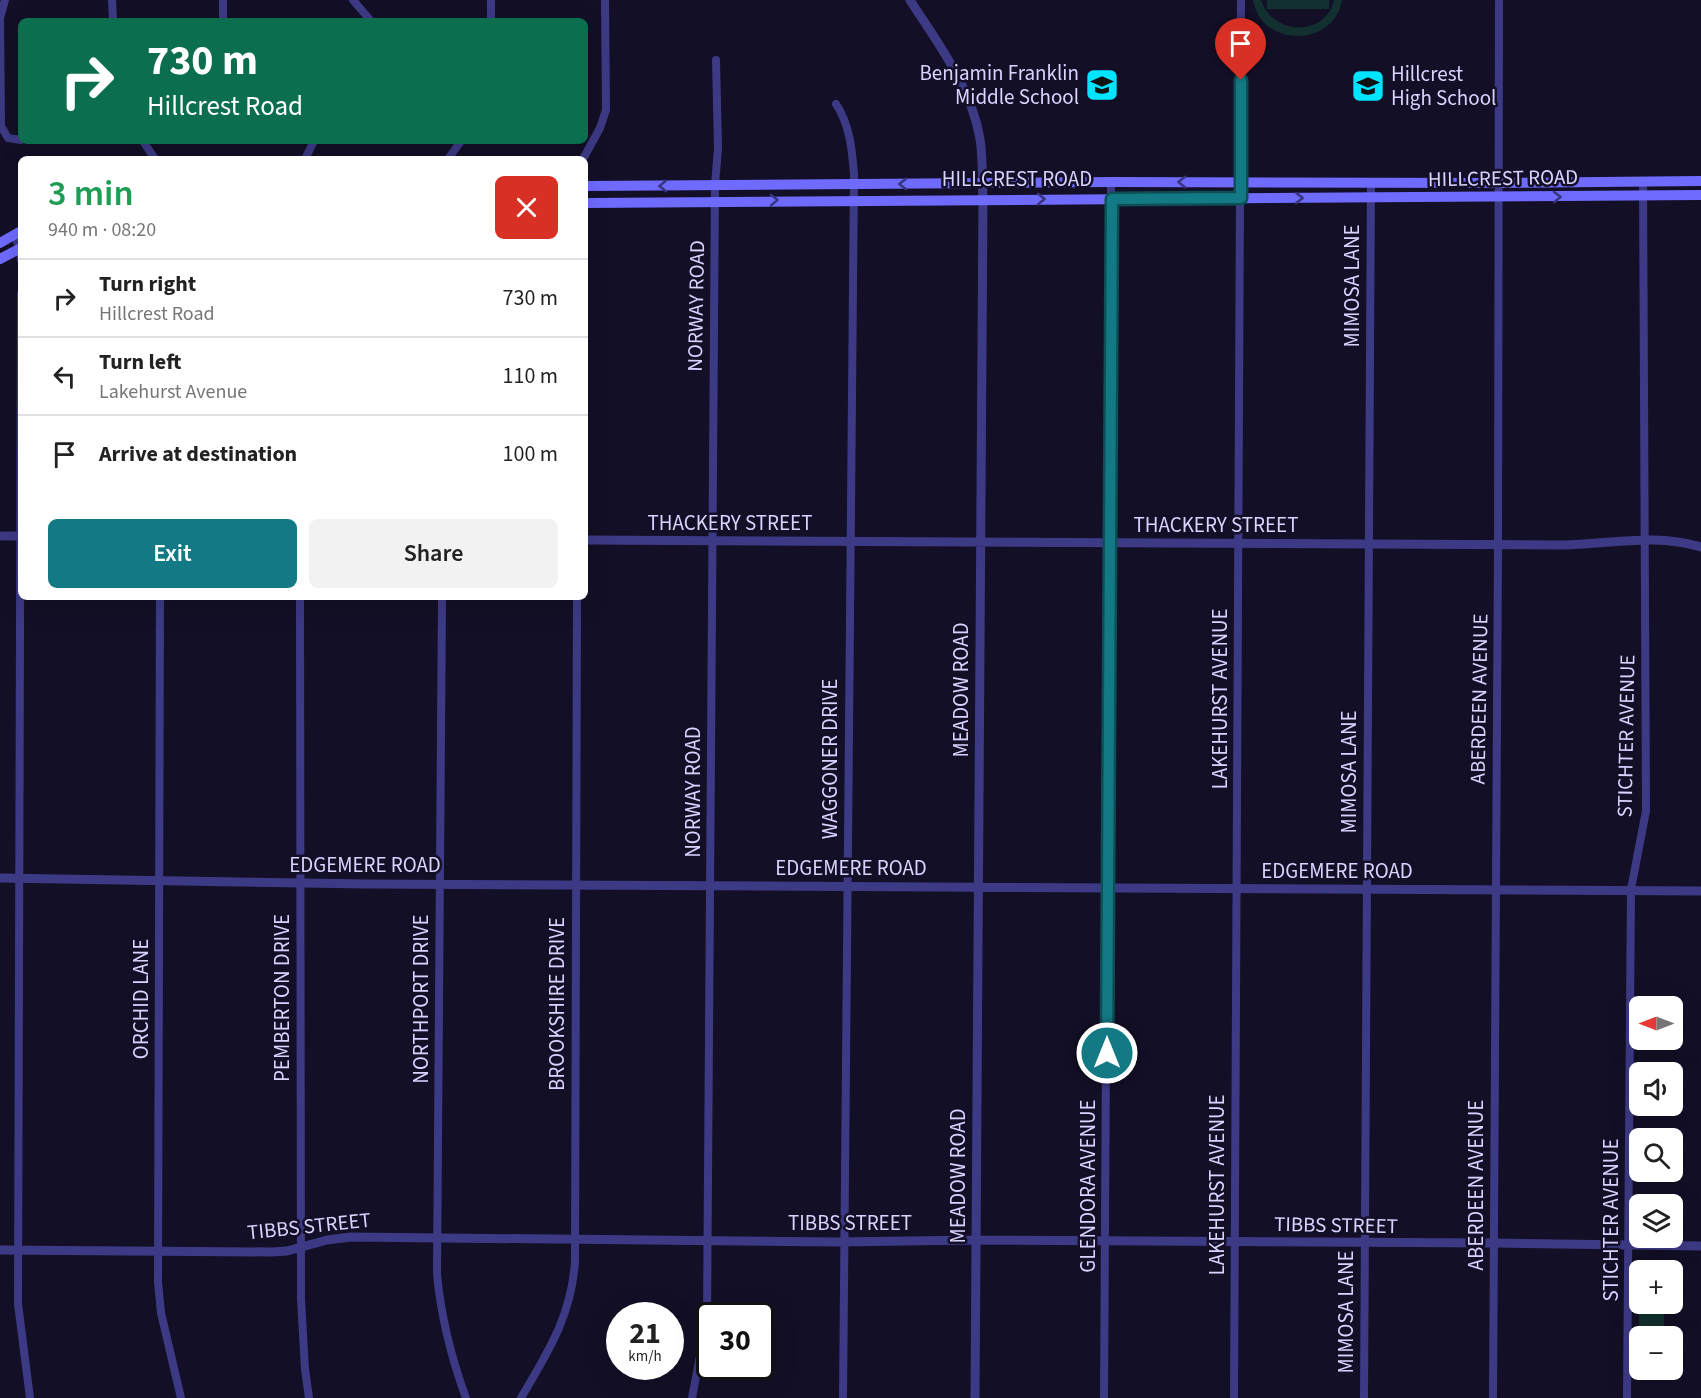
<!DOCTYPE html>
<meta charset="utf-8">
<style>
body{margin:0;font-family:"Source Sans 3",sans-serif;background:#f2f2f2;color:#222;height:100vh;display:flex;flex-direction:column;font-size:22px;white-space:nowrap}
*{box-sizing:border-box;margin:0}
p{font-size:20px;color:#767676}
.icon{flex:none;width:33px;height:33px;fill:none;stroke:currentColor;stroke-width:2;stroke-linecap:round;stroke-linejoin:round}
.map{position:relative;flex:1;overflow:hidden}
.drawer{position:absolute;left:18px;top:156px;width:570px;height:444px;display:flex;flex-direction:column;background:#fff;border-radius:9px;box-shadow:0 6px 24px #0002}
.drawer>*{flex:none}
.top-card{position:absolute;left:18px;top:18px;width:570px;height:126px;border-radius:9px;box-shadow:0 6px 24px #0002;background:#0b6e4f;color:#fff;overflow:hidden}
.needle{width:39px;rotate:270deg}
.fabs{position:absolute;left:1629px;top:996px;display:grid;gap:12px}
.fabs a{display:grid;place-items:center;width:54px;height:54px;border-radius:9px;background:#fff;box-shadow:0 6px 24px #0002;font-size:30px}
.speed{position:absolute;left:606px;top:1302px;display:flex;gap:12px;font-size:30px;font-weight:700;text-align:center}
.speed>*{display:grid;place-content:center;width:78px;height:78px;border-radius:50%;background:#fff;box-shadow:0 6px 24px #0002;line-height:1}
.speed small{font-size:15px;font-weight:400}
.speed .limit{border:3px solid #111;border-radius:9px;background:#fff;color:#111}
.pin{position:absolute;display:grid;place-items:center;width:51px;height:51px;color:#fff;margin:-62px -26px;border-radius:50% 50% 50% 0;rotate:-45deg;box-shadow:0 0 6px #0007}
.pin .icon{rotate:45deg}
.me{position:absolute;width:66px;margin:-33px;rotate:0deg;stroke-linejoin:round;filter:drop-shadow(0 0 4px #0008)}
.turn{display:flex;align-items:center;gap:21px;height:126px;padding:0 30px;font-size:27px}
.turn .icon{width:78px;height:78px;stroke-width:2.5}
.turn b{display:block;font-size:42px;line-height:51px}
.round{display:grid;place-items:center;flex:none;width:63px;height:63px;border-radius:9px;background:#f2f2f2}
.head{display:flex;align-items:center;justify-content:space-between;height:102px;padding:0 30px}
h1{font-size:36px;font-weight:600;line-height:45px;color:#1e9e55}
.button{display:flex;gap:12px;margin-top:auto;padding:12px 30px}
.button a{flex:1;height:69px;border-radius:9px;background:#137a85;color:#fff;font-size:24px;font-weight:600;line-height:69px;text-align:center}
.button a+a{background:#f2f2f2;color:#222}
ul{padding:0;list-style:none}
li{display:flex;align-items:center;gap:18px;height:78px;padding:0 30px;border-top:2px solid #e0e0e0}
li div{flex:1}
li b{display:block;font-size:22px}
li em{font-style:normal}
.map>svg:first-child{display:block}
.green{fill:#12302f}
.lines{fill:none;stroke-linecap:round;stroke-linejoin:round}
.minor{stroke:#3d3a85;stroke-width:8}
.tertiary{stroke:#3d3a85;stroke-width:9}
.secondary{stroke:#6f6bff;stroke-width:10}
.oneway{stroke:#38347d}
.route-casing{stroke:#0c4f56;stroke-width:15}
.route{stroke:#137a85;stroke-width:10}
.labels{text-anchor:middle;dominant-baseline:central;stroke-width:5;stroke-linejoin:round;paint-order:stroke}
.poi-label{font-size:21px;fill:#d9d4ff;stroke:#130f26;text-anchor:end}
.street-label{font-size:21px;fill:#d9d4ff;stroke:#130f26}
</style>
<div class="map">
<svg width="1701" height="1398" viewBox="0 0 1701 1398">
<rect width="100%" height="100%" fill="#130f26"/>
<path class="green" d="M1253 0H1261C1272 35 1325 38 1334 0H1342C1334 48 1261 48 1253 0Z
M1267 0H1329V9H1267Z
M1639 1264H1647L1653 1270H1640V1304H1657V1307H1664V1327H1660V1336H1639Z"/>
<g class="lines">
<path class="minor" d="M5 0 0 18 1 126 8 138 21 140
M112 0 113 21
M223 0V21
M353 0 371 21
M491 0V21
M836 104C850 125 852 150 854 174L843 1398
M143 141 155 159
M305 159 314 141
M448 159 461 141
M583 159 600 128 606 110 605 0
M14 235 20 249 21 260
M21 294 18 1304 30 1398
M160 597 158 1282 161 1313 181 1398
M300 597 301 1299 305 1369 309 1398
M442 597 437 1274C441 1317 451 1357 466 1398
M521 1398C548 1352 571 1317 575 1262L577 597
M692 1398 707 1319 715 185 718 148 716 60
M1104 1398 1111 182
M1234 1398 1241 0
M1364 1398 1371 182
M1493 1398 1498 545 1499 0
M1627 1398 1631 889 1646 811 1643 181"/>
<path class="tertiary" d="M910 0C938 44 971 86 980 139 983 158 982 179 983 198L975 1398
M0 536H21
M585 540 1563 545C1610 544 1656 533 1701 547
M0 878 368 884 1701 891
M0 1250 272 1252 287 1251 327 1240 351 1237 838 1242 976 1240 1494 1243 1701 1246"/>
<path class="secondary" d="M585 186 1111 182 1492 183 1701 181
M585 203C957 197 1329 201 1701 195
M0 243 21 231
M0 259 21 248"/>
</g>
<defs><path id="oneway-chevron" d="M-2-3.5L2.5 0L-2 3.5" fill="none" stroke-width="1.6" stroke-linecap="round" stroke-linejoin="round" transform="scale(1.5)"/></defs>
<g class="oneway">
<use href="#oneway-chevron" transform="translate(1182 182) rotate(-180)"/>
<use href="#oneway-chevron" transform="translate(903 184) rotate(180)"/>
<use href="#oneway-chevron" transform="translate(663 186) rotate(179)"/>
<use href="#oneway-chevron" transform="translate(1557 197) rotate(-1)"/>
<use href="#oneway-chevron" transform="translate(1299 198)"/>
<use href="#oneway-chevron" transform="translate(1041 199)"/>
<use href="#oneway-chevron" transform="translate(774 200) rotate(-1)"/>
</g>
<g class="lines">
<defs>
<path id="route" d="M1107 1053 1112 199 1241 198V80"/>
</defs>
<use href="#route" class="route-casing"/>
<use href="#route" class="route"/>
</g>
<defs>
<symbol id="school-square" viewBox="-11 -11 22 22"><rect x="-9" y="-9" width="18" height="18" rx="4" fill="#00e5ff" stroke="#130f26"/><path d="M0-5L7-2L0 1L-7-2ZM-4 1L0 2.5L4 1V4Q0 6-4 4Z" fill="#111"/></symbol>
</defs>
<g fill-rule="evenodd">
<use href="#school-square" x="1083" y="66" width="38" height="38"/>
<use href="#school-square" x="1349" y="67" width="38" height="38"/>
</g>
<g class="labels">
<g class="poi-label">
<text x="1079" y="73">Benjamin Franklin<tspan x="1079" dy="24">Middle School</tspan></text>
<text x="1391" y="74" text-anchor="start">Hillcrest<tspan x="1391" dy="24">High School</tspan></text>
</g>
<g class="street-label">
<text transform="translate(1503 178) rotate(-1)">HILLCREST ROAD</text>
<text x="1017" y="179">HILLCREST ROAD</text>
<text transform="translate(1352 286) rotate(-90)">MIMOSA LANE</text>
<text transform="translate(696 306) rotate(-89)">NORWAY ROAD</text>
<text x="730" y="523">THACKERY STREET</text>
<text x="1216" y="525">THACKERY STREET</text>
<text transform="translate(961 690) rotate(-90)">MEADOW ROAD</text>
<text transform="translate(1220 699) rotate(-90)">LAKEHURST AVENUE</text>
<text transform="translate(1479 699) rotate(-89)">ABERDEEN AVENUE</text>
<text transform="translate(1626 736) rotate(-89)">STICHTER AVENUE</text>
<text transform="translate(830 759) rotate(-90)">WAGGONER DRIVE</text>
<text transform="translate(1349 772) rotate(-90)">MIMOSA LANE</text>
<text transform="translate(693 792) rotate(-90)">NORWAY ROAD</text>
<text x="365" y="865">EDGEMERE ROAD</text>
<text x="851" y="868">EDGEMERE ROAD</text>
<text x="1337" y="871">EDGEMERE ROAD</text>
<text transform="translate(282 998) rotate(-90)">PEMBERTON DRIVE</text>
<text transform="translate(141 999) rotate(-90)">ORCHID LANE</text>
<text transform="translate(421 999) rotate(-90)">NORTHPORT DRIVE</text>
<text transform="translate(557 1004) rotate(-90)">BROOKSHIRE DRIVE</text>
<text transform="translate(958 1176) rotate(-90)">MEADOW ROAD</text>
<text transform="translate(1217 1185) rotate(-90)">LAKEHURST AVENUE</text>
<text transform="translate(1476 1185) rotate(-90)">ABERDEEN AVENUE</text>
<text transform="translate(1088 1186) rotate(-90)">GLENDORA AVENUE</text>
<text transform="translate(1611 1220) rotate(-90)">STICHTER AVENUE</text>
<text x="850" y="1223">TIBBS STREET</text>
<text transform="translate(1336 1225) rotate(1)">TIBBS STREET</text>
<text transform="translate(309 1226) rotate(-6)">TIBBS STREET</text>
<text transform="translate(1346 1312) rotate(-90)">MIMOSA LANE</text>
</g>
</g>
</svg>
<div class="fabs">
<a><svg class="needle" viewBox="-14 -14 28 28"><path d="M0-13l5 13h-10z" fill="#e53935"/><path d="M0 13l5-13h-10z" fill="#767676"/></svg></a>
<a><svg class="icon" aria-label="sound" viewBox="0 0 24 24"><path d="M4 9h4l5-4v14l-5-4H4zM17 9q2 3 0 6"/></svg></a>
<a><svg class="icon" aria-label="search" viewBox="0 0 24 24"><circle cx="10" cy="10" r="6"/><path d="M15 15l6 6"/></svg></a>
<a><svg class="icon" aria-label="layers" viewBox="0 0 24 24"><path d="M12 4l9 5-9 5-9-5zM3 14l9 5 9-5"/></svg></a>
<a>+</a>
<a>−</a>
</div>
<div class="speed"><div>21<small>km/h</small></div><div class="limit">30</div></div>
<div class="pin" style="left:1241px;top:80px;background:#d93025"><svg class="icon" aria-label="arrive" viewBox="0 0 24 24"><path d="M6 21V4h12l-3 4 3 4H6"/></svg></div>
<svg class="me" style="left:1107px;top:1053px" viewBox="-20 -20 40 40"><circle r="17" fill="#137a85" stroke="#fff" stroke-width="3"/><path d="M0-11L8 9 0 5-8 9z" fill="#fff"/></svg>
<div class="top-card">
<div class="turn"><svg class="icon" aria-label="right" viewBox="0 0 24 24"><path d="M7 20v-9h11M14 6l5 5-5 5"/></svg><div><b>730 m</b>Hillcrest Road</div></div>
</div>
<section class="drawer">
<div class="head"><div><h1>3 min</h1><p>940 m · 08:20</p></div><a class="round" style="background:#d93025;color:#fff"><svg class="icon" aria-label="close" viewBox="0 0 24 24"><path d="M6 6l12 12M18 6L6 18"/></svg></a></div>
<ul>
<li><svg class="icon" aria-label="right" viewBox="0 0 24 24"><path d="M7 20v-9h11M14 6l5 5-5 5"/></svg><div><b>Turn right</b><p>Hillcrest Road</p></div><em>730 m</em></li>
<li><svg class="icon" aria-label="left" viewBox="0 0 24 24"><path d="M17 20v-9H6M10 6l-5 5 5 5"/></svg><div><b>Turn left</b><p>Lakehurst Avenue</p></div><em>110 m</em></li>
<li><svg class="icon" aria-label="arrive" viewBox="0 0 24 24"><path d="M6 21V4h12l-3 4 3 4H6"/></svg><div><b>Arrive at destination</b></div><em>100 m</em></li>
</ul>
<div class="button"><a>Exit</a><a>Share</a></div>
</section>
</div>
